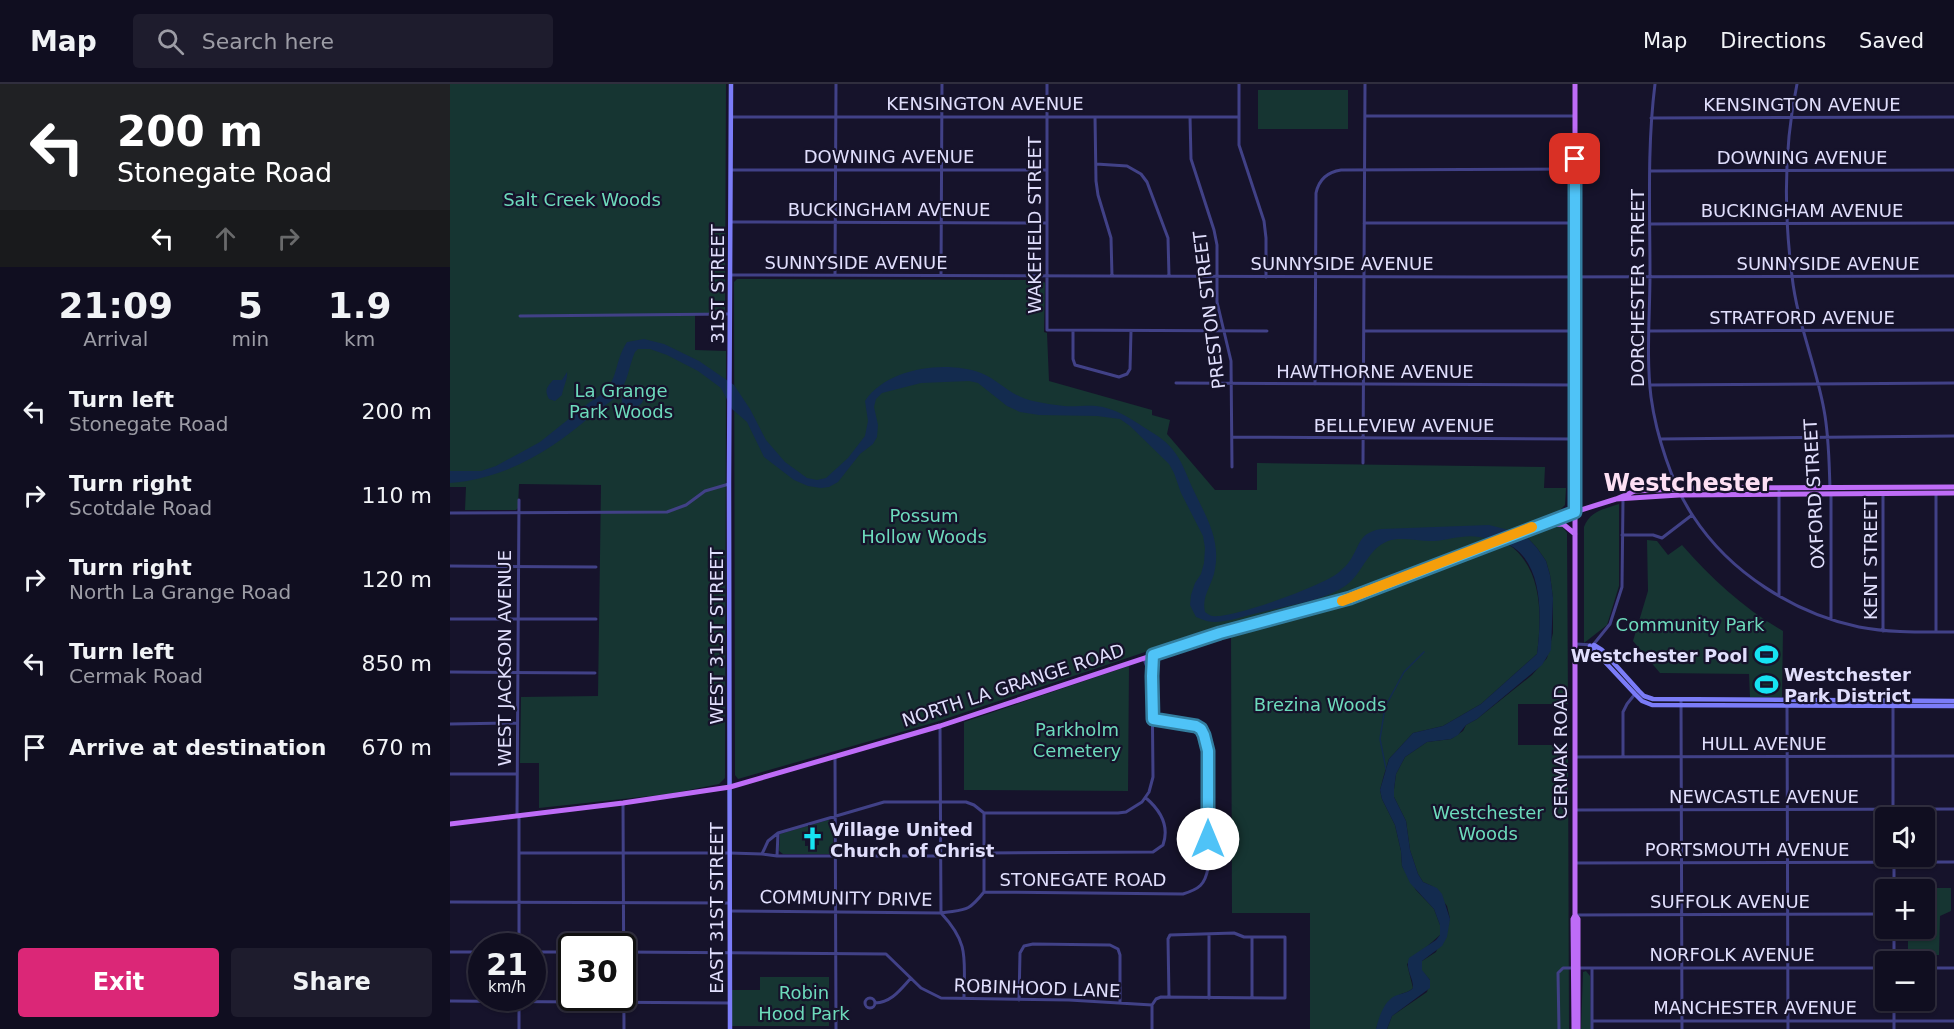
<!DOCTYPE html>
<meta charset="utf-8">
<style>
body{margin:0;font-family:"DejaVu Sans",sans-serif;background:#1e1c2d;color:#f1f3f6;height:100vh;display:flex;flex-direction:column;font-size:22px;white-space:nowrap}
*{box-sizing:border-box;margin:0}
p{font-size:20px;color:#9c9ca5}
.icon{flex:none;width:33px;height:33px;fill:none;stroke:currentColor;stroke-width:2;stroke-linecap:round;stroke-linejoin:round}
.map{position:relative;flex:1;overflow:hidden}
.drawer{display:flex;flex-direction:column;background:#100e20;width:450px}
.drawer>*{flex:none}
.guide{background:#202124;color:#fff;overflow:hidden}
.tools{position:absolute;left:1425px;top:723px;display:grid;gap:12px}
.tools a{display:grid;place-items:center;width:60px;height:60px;border-radius:6px;background:#100e20;box-shadow:0 2px 4px #0004,0 0 0 2px #302e3e;font-size:30px}
.speed{position:absolute;left:18px;top:849px;display:flex;gap:12px;font-size:30px;font-weight:700;text-align:center}
.speed>*{display:grid;place-content:center;width:78px;height:78px;border-radius:50%;background:#100e20;box-shadow:0 2px 4px #0004,0 0 0 2px #302e3e;line-height:1}
.speed small{font-size:15px;font-weight:400}
.speed .limit{border:3px solid #111;border-radius:9px;background:#fff;color:#111}
.pin{position:absolute;display:grid;place-items:center;width:51px;height:51px;color:#fff;margin:-26px;border-radius:12px;box-shadow:0 3px 9px #0006}
.me{position:absolute;width:66px;margin:-33px;rotate:0deg;stroke-linejoin:round;filter:drop-shadow(0 0 4px #0008)}
.turn{display:flex;align-items:center;gap:21px;height:126px;padding:0 18px;font-size:27px}
.turn .icon{width:78px;height:78px;stroke-width:2.5}
.turn b{display:block;font-size:42px;line-height:51px}
.lanes{display:flex;align-items:center;height:57px;padding:0 18px;background:#0003;justify-content:center;gap:30px;direction:ltr}
.lanes .off{opacity:.35}
.eta{display:flex;justify-content:space-evenly;align-items:center;height:102px;text-align:center}
.eta b{font-size:36px;font-weight:700;line-height:42px}
.cta{display:flex;gap:12px;margin-top:auto;padding:12px 18px}
.cta a{flex:1;height:69px;border-radius:6px;background:#db2777;color:#fff;font-size:24px;font-weight:700;line-height:69px;text-align:center}
.cta a+a{background:#1e1c2d;color:#f1f3f6}
ul{padding:0;list-style:none}
li{display:flex;align-items:center;gap:18px;height:84px;padding:0 18px}
li div{flex:1}
li b{display:block;font-size:22px}
li em{font-style:normal}
header{display:flex;align-items:center;gap:36px;box-sizing:border-box;height:84px;padding:0 30px;background:#100e20;border-bottom:2px solid #302e3e}
header strong{font-size:28px}
nav{display:flex;gap:33px;margin-inline-start:auto;font-size:21px}
.search{width:420px;height:54px;background:#1e1c2d;display:flex;align-items:center;gap:15px;box-sizing:border-box;padding:0 21px;border-radius:6px;color:#9c9ca5;font-size:22px}
main{display:flex;flex:1;min-height:0}
.map>svg:first-child{display:block}
.green{fill:#163532;fill-rule:evenodd}
.water{fill:#132b4f}
.lines{fill:none;stroke-linecap:round;stroke-linejoin:round}
.stream{stroke:#132b4f;stroke-width:1.5}
.street{stroke:#414187;stroke-width:3}
.secondary{stroke:#7b7cf8;stroke-width:4.5}
.primary{stroke:#be6cf7;stroke-width:5}
.route-casing{stroke:#337fa1;stroke-width:15}
.route{stroke:#4fc3f7;stroke-width:10}
.slow{stroke:#f59e0b;stroke-width:10}
.labels{text-anchor:middle;dominant-baseline:central;stroke-width:4.5;stroke-linejoin:round;paint-order:stroke}
.street-label{font-size:18px;fill:#e1dffd;stroke:#16132b}
.park-label{font-size:18px;fill:#6ddbbc;stroke:#16132b}
.poi-label{font-size:18px;font-weight:bold;fill:#e1dffd;stroke:#16132b;text-anchor:start}
.district-label{font-size:24px;font-weight:bold;fill:#fde0f4;stroke:#16132b}
</style>
<header>
<strong>Map</strong>
<div class="search"><svg class="icon" aria-label="search" viewBox="0 0 24 24"><circle cx="10" cy="10" r="6"/><path d="M15 15l6 6"/></svg>Search here</div>
<nav><a>Map</a><a>Directions</a><a>Saved</a></nav>
</header>
<main>
<section class="drawer">
<div class="guide">
<div class="turn"><svg class="icon" aria-label="left" viewBox="0 0 24 24"><path d="M17 20v-9H6M10 6l-5 5 5 5"/></svg><div><b>200 m</b>Stonegate Road</div></div>
<div class="lanes"><svg class="icon" aria-label="left" viewBox="0 0 24 24"><path d="M17 20v-9H6M10 6l-5 5 5 5"/></svg><svg class="icon off" aria-label="ahead" viewBox="0 0 24 24"><path d="M12 20V5M6 11l6-6 6 6"/></svg><svg class="icon off" aria-label="right" viewBox="0 0 24 24"><path d="M7 20v-9h11M14 6l5 5-5 5"/></svg></div>
</div>
<div class="eta">
<div><b>21:09</b><p>Arrival</p></div>
<div><b>5</b><p>min</p></div>
<div><b>1.9</b><p>km</p></div>
</div>
<ul>
<li><svg class="icon" aria-label="left" viewBox="0 0 24 24"><path d="M17 20v-9H6M10 6l-5 5 5 5"/></svg><div><b>Turn left</b><p>Stonegate Road</p></div><em>200 m</em></li>
<li><svg class="icon" aria-label="right" viewBox="0 0 24 24"><path d="M7 20v-9h11M14 6l5 5-5 5"/></svg><div><b>Turn right</b><p>Scotdale Road</p></div><em>110 m</em></li>
<li><svg class="icon" aria-label="right" viewBox="0 0 24 24"><path d="M7 20v-9h11M14 6l5 5-5 5"/></svg><div><b>Turn right</b><p>North La Grange Road</p></div><em>120 m</em></li>
<li><svg class="icon" aria-label="left" viewBox="0 0 24 24"><path d="M17 20v-9H6M10 6l-5 5 5 5"/></svg><div><b>Turn left</b><p>Cermak Road</p></div><em>850 m</em></li>
<li><svg class="icon" aria-label="arrive" viewBox="0 0 24 24"><path d="M6 21V4h12l-3 4 3 4H6"/></svg><div><b>Arrive at destination</b></div><em>670 m</em></li>
</ul>
<div class="cta"><a>Exit</a><a>Share</a></div>
</section>
<div class="map">
<svg width="1504" height="945" viewBox="0 0 1504 945">
<rect width="100%" height="100%" fill="#16132b"/>
<path class="green" d="M0 0H276L275 229 245 230V266L276 267 275 694 269 700 219 710 89 724V679H70L71 613 148 612 151 401 69 400 68 424 66 426H15L16 403H0Z
M808 6H898V45H808Z
M287 195 592 196 595 199 594 248 597 249 599 297 702 326V331L720 336 717 350 765 406H807V379L1095 383 1094 404H1116L1115 421 1109 427 929 498 880 515 749 550 486 638 288 695 285 691 284 198Z
M1169 420V502L1157 541 1134 559V443C1140 427 1154 425 1169 420Z
M1104 442H1112L1117 449 1118 620H1068V661H1118L1119 945H937L942 932 977 908 980 896 972 887V877L986 868 1000 835 997 822 982 802 973 798 968 790 960 766 956 737 944 713V705L946 690 955 673 977 658 1001 655 1013 647 1016 641 1027 635 1082 591 1097 574 1103 549V514L1100 491 1096 477 1087 464 1076 452Z
M1197 456 1207 457 1218 471 1232 461C1262 495 1293 524 1333 547L1332 613H1300L1299 590 1210 589 1183 557 1198 507Z
M1058 460C1093 484 1092 532 1087 570L1031 620 993 642 963 649 939 675 934 691 930 706 932 715 945 741 951 767 952 782 966 806 984 825 990 841V851L957 880 963 904C958 909 955 908 949 911 942 915 928 937 926 945H860V829H782L781 550 891 523Z
M679 582 678 707 514 706V638Z
M378 736 383 739V767L381 770H333L329 767 330 750ZM355 749H368L369 761 355 762Z
M1449 804H1501V827L1490 832 1489 871H1458V852H1449V845L1474 844V806Z
M1136 887 1140 892 1141 945H1131L1133 888Z
M310 893H379V942H281V906H310Z"/>
<path class="water" d="M194 255 214 260 249 277 284 301 300 325 316 356 335 378 357 394 367 396 376 394 398 374 415 352 418 337 415 317C437 284 495 276 531 289 549 296 560 312 583 317 593 319 604 321 614 322 625 323 636 321 646 322 665 324 680 334 695 344 708 352 718 358 726 370 733 380 737 392 742 403 754 429 771 454 765 485 763 500 751 512 755 528 758 530 760 532 763 532 782 535 874 501 888 489 893 485 898 480 901 475 911 459 909 449 931 445L1039 441 1067 448 1076 452 1087 464 1096 477 1100 491 1103 514 1101 566 1092 581 1027 635 1016 641 1008 651 1001 655 977 658 955 673 946 690 944 705V713L956 737 960 766 968 790 973 798 987 804 992 810 1000 835 997 853 992 862 972 877V886L980 896V904L942 932 937 945H926C929 933 934 917 945 912 952 909 958 909 963 904 963 892 955 886 959 874L986 856 990 851V841L984 825 960 799 952 782 951 767 945 741 932 715 930 706 939 675 963 649 993 642 1031 620 1087 570C1091 538 1094 489 1067 466 1057 457 1041 455 1029 453 1015 450 998 456 984 457 970 458 952 452 938 457 918 465 914 486 899 499 878 517 834 522 808 529 794 532 778 538 764 538 757 538 752 535 746 533L740 521 741 511 745 499 751 490 754 479 755 464 753 452 731 409 724 389 719 380 680 342 670 335 647 332 589 331 570 328 557 322 528 299 519 297 471 299 432 309 426 315 424 323 428 341 427 353 423 360 410 370 388 398 379 403 371 404 358 402 344 396 314 373 297 338 282 325 271 304 248 287 217 271 200 265H188L185 268C179 281 178 299 168 310 161 319 151 323 143 330 102 366 56 395 0 399V387H31L46 382 90 358 140 318C172 300 161 283 177 258Z
M117 288C118 295 113 303 112 311L105 317 99 315C94 306 97 303 103 296H112Z
M184 302H189L192 304C198 322 186 326 172 320 171 311 174 305 184 302Z
M1309 561H1314L1315 566H1322V582H1317V575H1309Z"/>
<g class="lines">
<path class="stream" d="M936 685 930 655 935 623 954 588 974 568"/>
<path class="street" d="M597 0V246L817 247
M789 0V61L814 137 816 154V193
M1205 0C1197 63 1200 127 1200 190 1200 231 1196 273 1201 313 1206 350 1222 401 1243 432 1280 489 1344 529 1409 543 1440 549 1472 548 1504 548
M1347 0C1334 62 1334 129 1342 192 1347 238 1366 281 1374 326 1379 352 1379 378 1380 404
M915 32H1125
M281 33H789
M645 33 646 97 648 111 661 154 662 192
M740 33 741 75 764 146 767 161V218L781 277 782 383
M1201 34 1504 33
M646 80 677 82 691 90 697 98 718 154 719 192
M281 86H597
M1200 87 1504 86
M281 138 597 139
M914 139H1125
M1200 140 1504 139
M280 191C688 193 1096 194 1504 192
M385 191 386 0
M491 191 492 0
M70 232 280 230
M623 247V275L625 281 669 293 677 290 680 285 681 247
M914 247H1125
M1200 247 1504 246
M726 299 1124 301
M865 300 866 109C869 95 877 88 891 86L1125 85
M1200 301 1504 299
M782 353 1125 355
M1210 355 1504 352
M913 379 915 0
M1486 409V548
M1381 411V535
M0 429 217 428 236 421 255 407 279 400
M1172 451H1203L1212 454 1242 431
M0 482 146 483
M1329 512V404
M0 535H146
M1433 547V411
M1126 560 1143 561 1160 540 1172 503 1173 416
M694 575 699 589 702 592
M0 588 145 589
M1231 615 1232 945
M1443 618V734
M1337 620 1338 945
M0 640 67 639
M490 642 491 829C516 825 517 829 534 808L733 810C749 805 755 801 758 784L757 659 751 645 746 642 703 635
M385 673 386 945
M1125 673 1504 672
M1173 673V628L1177 620 1185 610
M0 690H67
M173 719 174 945
M1125 726 1504 725
M67 731 69 416
M69 732V862
M69 769H280L312 770 327 772H491
M535 769 703 768 713 761C720 741 710 726 696 714
M312 770 318 757 328 749 434 718H516L524 721 534 729
M327 772 328 749
M1444 772V806
M1125 779 1504 778
M534 808V729H668L676 728 692 718 699 708 703 693 702 592 703 571
M0 818 280 819
M280 827 491 829C520 860 514 875 514 914
M1125 831 1436 830
M1444 844V878
M759 850V914
M802 853V914
M0 868H32
M82 868H122
M172 868 436 870 471 904 491 914 619 916 702 921 706 915 711 913 835 914V853H794L784 849 720 851 718 855 719 913
M1128 884H1436
M1142 884V945
M1474 884H1504
M69 914V945
M415 919a5 5 0 1 1 10 0a5 5 0 1 1-10 0Z
M569 916 570 869 574 862 583 860 660 861 668 865 670 871V919
M1444 916V945
M0 917 280 919
M425 919C442 918 450 906 461 894
M1142 937H1504
M702 945V921
M1109 945 1108 889 1113 884H1123"/>
<path class="secondary" d="M1144 561 1152 566 1189 607 1194 612 1203 615 1504 617
M1140 562 1185 610 1192 617 1202 621 1504 622
M280 945 279 400 281 0"/>
<path class="primary" d="M1166 415 1229 411 1504 409
M1096 441 1113 440 1125 450
M0 740 173 719 280 703 490 642 770 549 899 515 1115 431 1166 415 1185 407 1245 404 1504 403
M1125 831 1128 835V945
M1124 945 1123 835 1125 831V0"/>
</g>
<g class="lines">
<defs>
<path id="route" d="M758 755V667L754 651 751 645 746 642 703 635 702 592 703 571 770 549 900 514 1125 428V75"/>
</defs>
<use href="#route" class="route-casing"/>
<use href="#route" class="route"/>
<path class="slow" d="M892 517 1082 443"/>
</g>
<defs>
<symbol id="stadium-bare" viewBox="-9 -9 18 18"><path d="M0-5a6.5 5 0 1 0 0 10a6.5 5 0 1 0 0-10ZM-3.5-1.8h7v3.6h-7Z" fill="#16e3f2" stroke="#16132b" stroke-width="2.5" paint-order="stroke"/></symbol>
<symbol id="church-bare" viewBox="-9 -9 18 18"><path d="M-1.2-6h2.4v3.5h3.3v2.4h-3.3V6h-2.4V-.1h-3.3v-2.4h3.3Z" fill="#16e3f2" stroke="#16132b" stroke-width="2.5" paint-order="stroke"/></symbol>
</defs>
<g fill-rule="evenodd">
<use href="#stadium-bare" x="1300" y="554" width="33" height="33"/>
<use href="#stadium-bare" x="1300" y="584" width="33" height="33"/>
<use href="#church-bare" x="346" y="738" width="33" height="33"/>
</g>
<g class="labels">
<g class="street-label">
<text x="535" y="19">KENSINGTON AVENUE</text>
<text x="1352" y="20">KENSINGTON AVENUE</text>
<text x="439" y="72">DOWNING AVENUE</text>
<text x="1352" y="73">DOWNING AVENUE</text>
<text x="439" y="125">BUCKINGHAM AVENUE</text>
<text x="1352" y="126">BUCKINGHAM AVENUE</text>
<text transform="translate(584 141) rotate(-90)">WAKEFIELD STREET</text>
<text x="406" y="178">SUNNYSIDE AVENUE</text>
<text x="892" y="179">SUNNYSIDE AVENUE</text>
<text x="1378" y="179">SUNNYSIDE AVENUE</text>
<text transform="translate(267 200) rotate(-90)">31ST STREET</text>
<text transform="translate(1187 204) rotate(-90)">DORCHESTER STREET</text>
<text transform="translate(759 226) rotate(-97)">PRESTON STREET</text>
<text x="1352" y="233">STRATFORD AVENUE</text>
<text x="925" y="287">HAWTHORNE AVENUE</text>
<text x="954" y="341">BELLEVIEW AVENUE</text>
<text transform="translate(1364 410) rotate(-93)">OXFORD STREET</text>
<text transform="translate(1420 475) rotate(-90)">KENT STREET</text>
<text transform="translate(266 552) rotate(-90)">WEST 31ST STREET</text>
<text transform="translate(54 574) rotate(-90)">WEST JACKSON AVENUE</text>
<text transform="translate(563 601) rotate(-18)">NORTH LA GRANGE ROAD</text>
<text x="1314" y="659">HULL AVENUE</text>
<text transform="translate(1110 668) rotate(-90)">CERMAK ROAD</text>
<text x="1314" y="712">NEWCASTLE AVENUE</text>
<text x="1297" y="765">PORTSMOUTH AVENUE</text>
<text x="633" y="795">STONEGATE ROAD</text>
<text transform="translate(396 814) rotate(1)">COMMUNITY DRIVE</text>
<text x="1280" y="817">SUFFOLK AVENUE</text>
<text transform="translate(266 824) rotate(-90)">EAST 31ST STREET</text>
<text x="1282" y="870">NORFOLK AVENUE</text>
<text transform="translate(587 904) rotate(2)">ROBINHOOD LANE</text>
<text x="1305" y="923">MANCHESTER AVENUE</text>
</g>
<g class="park-label">
<text x="132" y="115">Salt Creek Woods</text>
<text x="171" y="306">La Grange<tspan x="171" dy="21">Park Woods</tspan></text>
<text x="474" y="431">Possum<tspan x="474" dy="21">Hollow Woods</tspan></text>
<text x="1240" y="540">Community Park</text>
<text x="870" y="620">Brezina Woods</text>
<text x="627" y="645">Parkholm<tspan x="627" dy="21">Cemetery</tspan></text>
<text x="1038" y="728">Westchester<tspan x="1038" dy="21">Woods</tspan></text>
<text x="354" y="908">Robin<tspan x="354" dy="21">Hood Park</tspan></text>
</g>
<g class="poi-label">
<text x="1298" y="571" text-anchor="end">Westchester Pool</text>
<text x="1334" y="590">Westchester<tspan x="1334" dy="21">Park District</tspan></text>
<text x="380" y="745">Village United<tspan x="380" dy="21">Church of Christ</tspan></text>
</g>
<g class="district-label">
<text x="1238" y="399">Westchester</text>
</g>
</g>
</svg>
<div class="tools">
<a><svg class="icon" aria-label="sound" viewBox="0 0 24 24"><path d="M4 9h4l5-4v14l-5-4H4zM17 9q2 3 0 6"/></svg></a>
<a>+</a>
<a>−</a>
</div>
<div class="speed"><div>21<small>km/h</small></div><div class="limit">30</div></div>
<div class="pin" style="left:1125px;top:75px;background:#d93025"><svg class="icon" aria-label="arrive" viewBox="0 0 24 24"><path d="M6 21V4h12l-3 4 3 4H6"/></svg></div>
<svg class="me" style="left:758px;top:755px" viewBox="-20 -20 40 40"><circle r="19" fill="#fff"/><path d="M0-13L10 11 0 6-10 11z" fill="#4fc3f7"/></svg>
</div>
</main>
